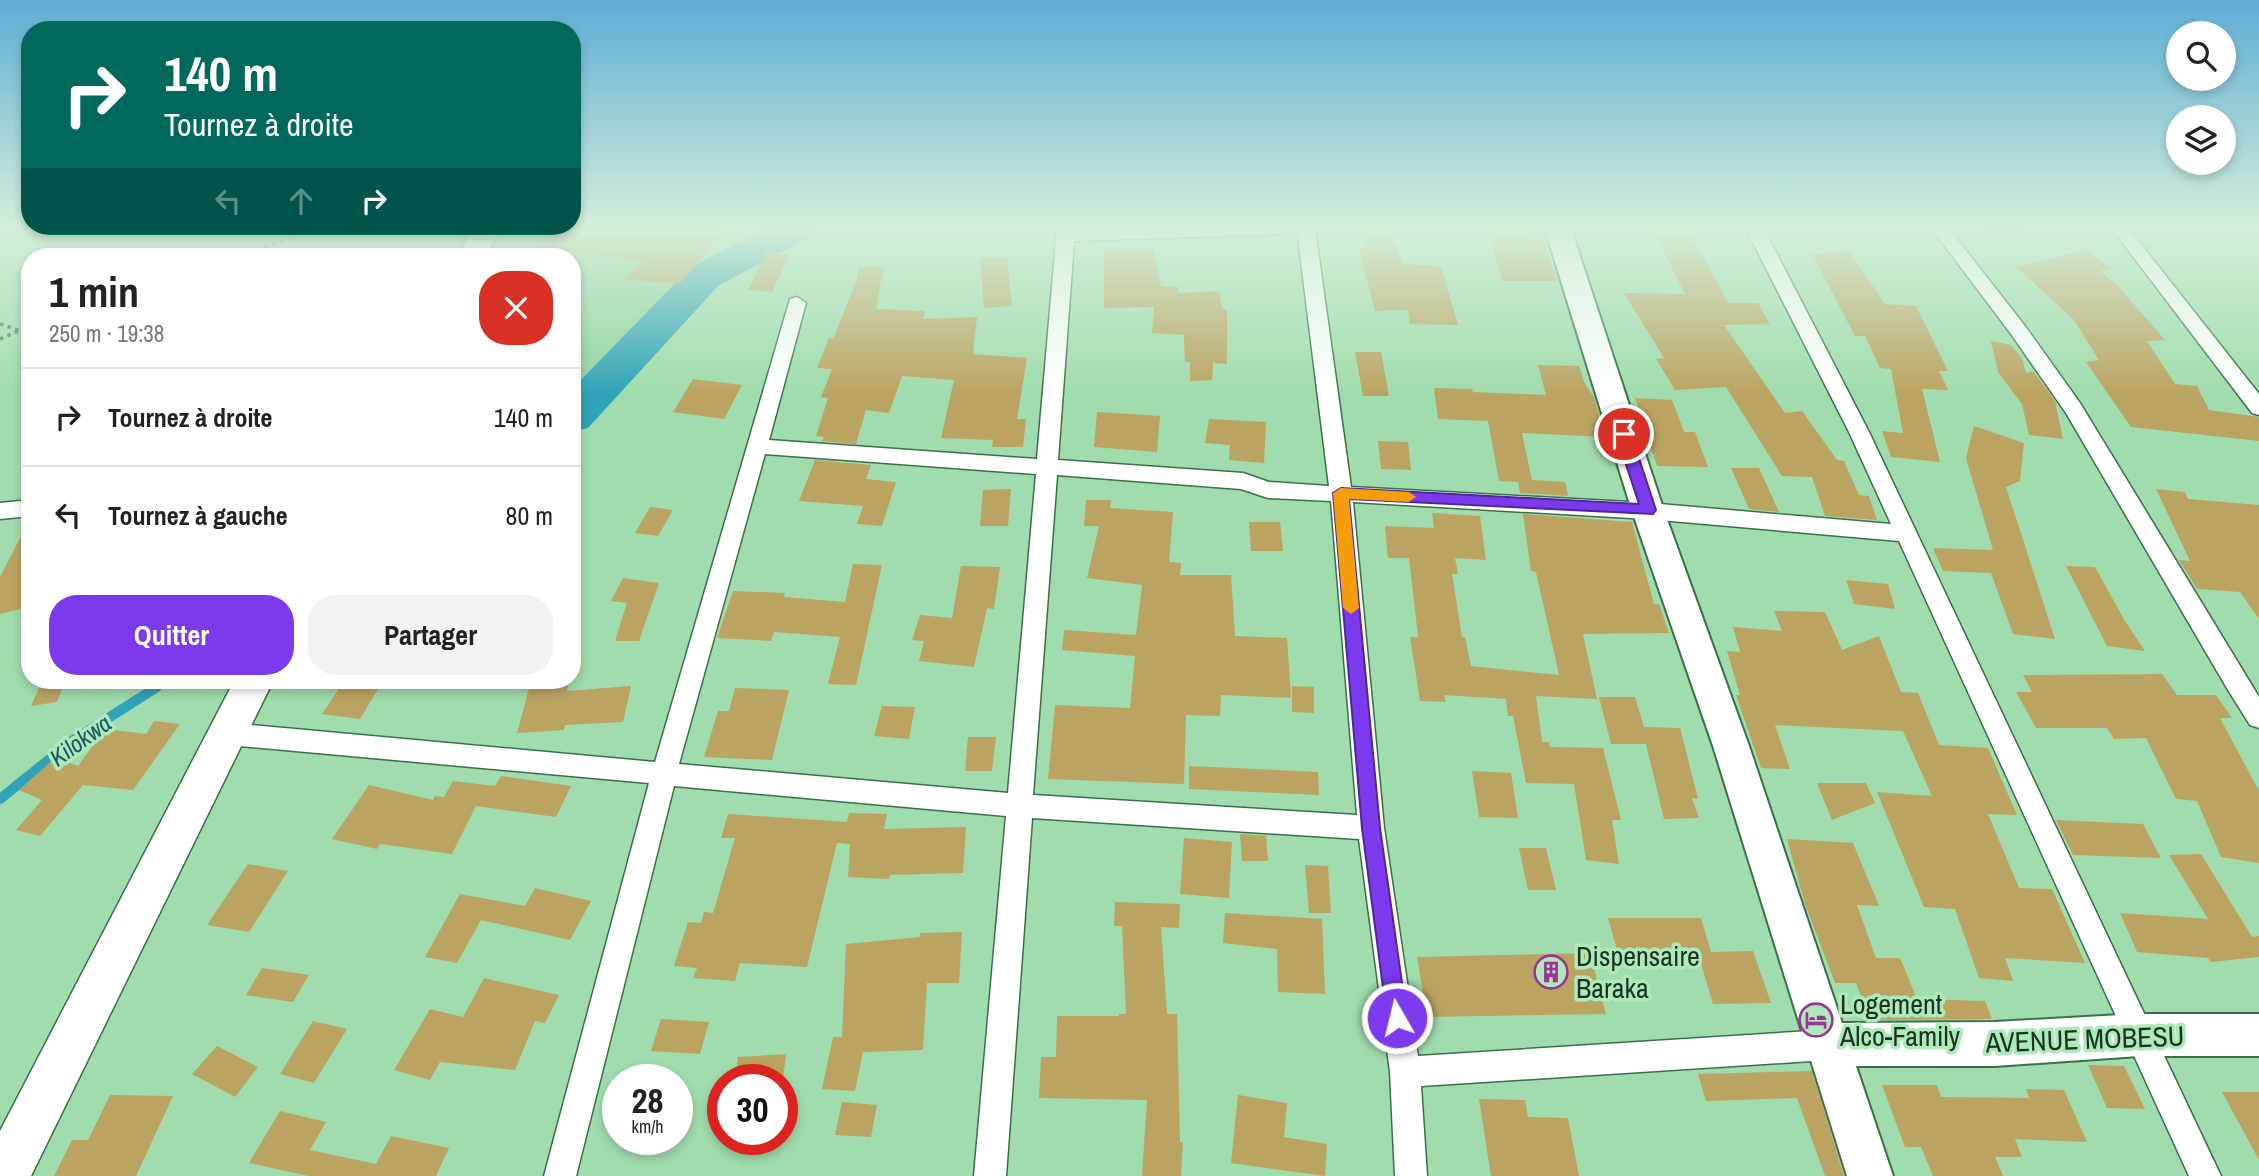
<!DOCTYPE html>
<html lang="fr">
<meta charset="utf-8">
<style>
body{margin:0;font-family:"Archivo Narrow",sans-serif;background:#f2f2f2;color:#222;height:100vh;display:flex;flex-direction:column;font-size:26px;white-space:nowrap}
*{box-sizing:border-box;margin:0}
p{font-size:23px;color:#767676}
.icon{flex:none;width:38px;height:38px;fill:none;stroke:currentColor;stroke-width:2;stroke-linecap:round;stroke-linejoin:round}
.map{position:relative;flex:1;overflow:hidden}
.sheet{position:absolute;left:21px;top:248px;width:560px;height:441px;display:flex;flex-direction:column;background:#fff;border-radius:28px;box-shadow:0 4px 10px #0003}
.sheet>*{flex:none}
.hud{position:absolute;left:21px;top:21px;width:560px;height:214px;border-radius:28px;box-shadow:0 4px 10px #0003;background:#00695c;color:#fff;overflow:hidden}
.tools{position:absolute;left:2166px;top:21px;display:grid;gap:14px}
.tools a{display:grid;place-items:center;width:70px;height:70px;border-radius:50%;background:#fff;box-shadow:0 4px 10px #0003;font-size:35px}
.speed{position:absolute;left:602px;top:1064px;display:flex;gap:14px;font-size:35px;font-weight:700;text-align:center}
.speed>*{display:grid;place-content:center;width:91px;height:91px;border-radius:50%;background:#fff;box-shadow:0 4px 10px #0003;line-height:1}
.speed small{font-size:18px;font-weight:400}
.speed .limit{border:10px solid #d22;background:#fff;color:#111}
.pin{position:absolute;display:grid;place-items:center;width:60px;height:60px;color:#fff;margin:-30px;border:4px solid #fff;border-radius:50%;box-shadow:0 2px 7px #0007}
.me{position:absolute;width:77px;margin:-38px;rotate:352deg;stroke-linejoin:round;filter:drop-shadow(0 0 5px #0008)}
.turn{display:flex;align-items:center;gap:24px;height:147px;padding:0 28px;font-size:32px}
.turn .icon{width:91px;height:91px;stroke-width:2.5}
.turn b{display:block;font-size:49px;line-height:60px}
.lanes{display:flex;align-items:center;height:66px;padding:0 28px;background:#0003;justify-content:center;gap:35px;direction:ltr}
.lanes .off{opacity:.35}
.round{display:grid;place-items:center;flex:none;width:74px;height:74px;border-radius:28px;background:#f2f2f2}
.overview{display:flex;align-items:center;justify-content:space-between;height:119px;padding:0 28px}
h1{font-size:42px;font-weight:700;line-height:52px}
.cta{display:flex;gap:14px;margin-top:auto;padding:14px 28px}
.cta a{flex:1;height:80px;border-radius:28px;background:#7c3aed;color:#fff;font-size:28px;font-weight:700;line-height:80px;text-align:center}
.cta a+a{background:#f2f2f2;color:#222}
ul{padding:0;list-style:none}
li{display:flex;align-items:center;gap:21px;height:98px;padding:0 28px;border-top:2px solid #e0e0e0}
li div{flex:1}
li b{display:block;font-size:26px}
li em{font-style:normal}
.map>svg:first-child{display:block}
.built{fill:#91d39f}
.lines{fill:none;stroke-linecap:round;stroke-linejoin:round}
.stream-far1{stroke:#31a3b6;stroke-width:8}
.stream{stroke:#31a3b6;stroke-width:10}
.river{fill:#31a3b6;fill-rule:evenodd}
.building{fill:#bba462}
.street-casing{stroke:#387147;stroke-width:3}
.secondary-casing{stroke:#387147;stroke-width:4}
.primary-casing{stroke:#387147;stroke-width:3}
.path{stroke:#577f60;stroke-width:3.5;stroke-dasharray:3.5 4.5;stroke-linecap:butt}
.street{fill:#fff;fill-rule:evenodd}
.secondary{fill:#fff;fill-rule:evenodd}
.primary{fill:#fff;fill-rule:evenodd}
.route{fill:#7c3aed;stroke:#51269a;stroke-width:2}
.slow{fill:#f59e0b}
.labels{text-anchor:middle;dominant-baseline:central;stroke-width:7;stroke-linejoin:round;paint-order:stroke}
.water-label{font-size:24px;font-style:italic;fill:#1a5761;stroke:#ade9ba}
.near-poi-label{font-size:28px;fill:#1b3320;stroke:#ade9ba;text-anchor:start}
.near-street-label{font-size:28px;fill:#1b3320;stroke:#ade9ba}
</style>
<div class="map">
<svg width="2259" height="1176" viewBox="0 0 2259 1176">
<rect width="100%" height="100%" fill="#a0dcad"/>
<path class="built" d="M516 229H764L694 279 602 376 572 403V257H503Z"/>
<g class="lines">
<path class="stream-far1" d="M1991 229 2002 232 2019 229"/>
<path class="stream" d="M0 799 72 741 157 687 160 681"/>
<path class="river" d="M766 229H816L811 237 719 285 588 428 572 432V389L691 267Z"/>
</g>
<path class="building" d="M556 229H727L679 284 623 279 643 261 541 249Z
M1489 231 1528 232 1530 239H1543L1557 281H1502Z
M1690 233 1728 303H1758L1770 324 1724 325 1785 413 1802 411 1837 460 1844 461 1859 495 1869 496 1877 520 1825 516 1812 477 1782 476 1726 387 1675 390 1656 359 1664 358 1624 293 1685 294 1655 234Z
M1363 237H1394L1402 264 1441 266 1458 325 1410 324 1408 310 1375 311 1358 247H1366Z
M1154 249 1161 286 1178 287V293L1219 291 1222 309 1227 310V364L1213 363 1212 380 1190 381V362H1185L1184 335 1152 333 1154 307 1104 308V251Z
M768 250 789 256 772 292 748 290Z
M2085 250 2112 269 2100 271 2118 286 2165 340 2147 341 2175 384 2197 386 2209 410 2259 417V441L2131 427 2086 362 2099 360 2074 320 2016 267Z
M1849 251 1885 304 1916 306 1948 371H1939L1948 390 1922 389 1940 462 1891 457 1882 431 1903 433 1891 369 1880 368 1865 336H1855L1812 254Z
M980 257 1007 258 1012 306 984 308Z
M859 267H884L876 309 925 311 923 319 977 317 973 354 1027 358 1017 419H1026L1023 447H992L993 440 941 438 954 380 902 376 889 413 866 410 856 444 822 441 824 437 816 436 828 398 821 397 832 369 817 368 829 338 833 339 857 279Z
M1991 341 2011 345 2022 358 2026 373 2033 371 2039 379 2055 401 2063 439 2029 435 2022 404 1998 372Z
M1355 352H1381L1389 396H1363Z
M1538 365 1579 366 1585 384 1594 397 1605 437 1522 433 1532 480 1565 482 1568 496 1520 493 1518 482 1499 481 1488 421 1438 419 1434 388 1472 389 1473 392 1546 395Z
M693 379 742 385 724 419 673 412Z
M1635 398 1672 400 1684 432H1695L1708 467 1657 466Z
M1097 412 1160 416 1157 452 1094 447Z
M1209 419 1266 422 1264 463 1229 460 1230 445 1205 443Z
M1974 426 2024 443 2020 481 2006 487 2055 639 2013 634 1991 573 1943 571 1933 548 1993 550 1966 458Z
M1378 441 1408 442 1411 470 1381 469Z
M815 460 871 465 866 479 896 482 882 526 857 524 863 506 799 501Z
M1731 468H1759L1779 512 1749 509Z
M1011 489 1008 526H980L983 490Z
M2156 489 2185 492 2188 499 2259 505V619L2240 592 2197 589 2179 560 2190 561Z
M1086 500H1111L1110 508 1173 512 1169 562 1181 563 1180 575H1231L1235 636 1287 638 1291 698 1221 695 1220 716 1186 715 1184 784 1048 779 1055 705 1130 708 1135 656 1062 650 1064 630 1136 635 1142 585 1087 578 1099 526H1084Z
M650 507 673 510 658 536 635 533Z
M1432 513 1480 516 1486 560 1455 558 1458 574H1452L1462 637H1465L1471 666 1559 675 1536 572 1531 571 1523 514 1632 522 1654 604H1659L1669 633 1583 634 1597 699 1536 696 1542 742H1549L1550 747 1603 748 1621 820H1612L1619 864 1586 860 1574 784 1526 783 1513 716H1508L1506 699 1444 695 1446 702 1420 701 1410 637H1418L1409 558H1388L1385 526 1434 528Z
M30 519V607L0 614V577Z
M1249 522H1280L1283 551H1251Z
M853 564 882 565 856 685 828 684 840 637 774 632 771 641 717 638 733 591 785 593 784 597 845 602Z
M961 566 1000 567 994 609 987 608 974 667 919 661 924 641 912 640 920 615 952 618Z
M2066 566 2095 567 2125 621 2145 651 2107 646Z
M623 578 659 583 639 641H615L627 603 611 601Z
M1846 580 1888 584 1895 609 1854 604Z
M1774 611 1825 612 1842 650 1879 636 1901 692 1918 693 1939 745 1988 748 2017 815 1988 814 2019 888 2052 889 2085 963 2005 958 2013 981 1979 978 1955 909 1924 907 1877 792 1932 796 1903 731 1775 725 1790 769 1761 768 1736 695H1740L1727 651 1740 652 1733 627 1782 631Z
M2162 674 2177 695H2216L2232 718H2220L2259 791V863L2221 857 2197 801 2176 799 2146 738 2114 739 2107 728H2036L2016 692H2032L2023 675Z
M42 681H65L57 702 31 706Z
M344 681H383L360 719 322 714Z
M531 681H569L567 691 631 686 623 722 565 725 564 730 517 733Z
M1292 686 1314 687V713L1292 712Z
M735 688 789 690 772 760 704 757 718 711H729Z
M1599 697H1635L1644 727 1680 728 1698 799 1692 798 1699 818 1664 819 1646 744H1611Z
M882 706 915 707 909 739 874 736Z
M154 721 180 724 133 790 83 785 40 836 16 830 42 800 19 790 56 757 78 766 105 729 146 734Z
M968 737H996L992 771H965Z
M1189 766 1318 772 1319 795 1189 789Z
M1472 771 1511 773 1518 818 1479 817Z
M501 776 571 786 556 817 476 806 452 854 380 844 377 849 332 839 369 785 433 800 435 796 444 797 453 781 495 786Z
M1817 783H1866L1875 803 1832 820Z
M849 813 887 814 884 829 966 827 963 873 890 875 889 879 848 877 850 844 837 843 807 967 740 963 735 981 693 978 697 968 674 966 688 922 701 923 704 912 713 913 735 838H721L728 814 847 822Z
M2056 820 2143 824 2161 858 2073 855Z
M1240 834 1266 836 1268 861H1242Z
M1184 838 1232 842 1229 898 1180 894Z
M1787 839 1853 843 1879 906 1857 905 1876 958H1900L1917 999 1985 1001 1992 1019 1870 1020 1856 983H1835L1805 904Z
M1519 848H1546L1556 890H1528Z
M2201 854 2252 937 2259 936V957L2211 962 2208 958 2137 952 2120 913 2208 919 2169 855Z
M248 864 288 871 249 932 207 925Z
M1305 865 1328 866 1331 913H1309Z
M535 888 591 901 570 940 481 920 457 963 425 957 460 894 525 906Z
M1115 902 1180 904 1179 928 1161 927 1167 1014H1177L1180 1142H1183L1181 1176H1142L1147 1100 1039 1098 1041 1057H1056L1057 1016H1119V1014H1126L1122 926H1114Z
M1225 913 1322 919 1325 994 1278 992 1277 949 1223 943Z
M1608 918H1701L1711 952 1753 951 1771 1003 1713 1004 1701 964H1621Z
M962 932 959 983H927L923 1050 863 1052 855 1091 822 1089 833 1037H842L846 944 920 937V933Z
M1590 953 1606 1014 1427 1017 1417 957Z
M262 968 309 975 293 1002 246 995Z
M484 978 559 995 545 1023 535 1021 515 1070 440 1062 430 1080 394 1070 430 1009 463 1017Z
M661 1019 709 1022 700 1054 651 1051Z
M313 1021 347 1029 314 1083 280 1074Z
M217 1046 258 1067 235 1097 192 1074Z
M786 1054 783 1080H735L738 1057Z
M2088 1065 2124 1066 2145 1109 2107 1108Z
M1812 1071 1844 1176H1825L1797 1098 1706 1101 1698 1074Z
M1882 1085H1937L1941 1097 2029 1098 2026 1089 2064 1090 2087 1142 2015 1139 2022 1157H1995L2003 1176H1933L1921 1147H1905Z
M2222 1092H2259V1160Z
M110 1095 173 1096 136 1176H54L72 1140H88Z
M1238 1095 1287 1103 1284 1137 1327 1144 1325 1176 1231 1163Z
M1479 1099 1525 1100 1528 1117 1568 1118 1579 1176H1491Z
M842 1102 877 1105 871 1137 835 1135Z
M280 1111 326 1122 310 1150 376 1164 391 1136 449 1148 436 1176H308L249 1163Z"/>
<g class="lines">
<defs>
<path id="street" d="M1057 229H1288L1280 234 1074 241 1058 460 1243 473 1269 482 1329 486 1297 229H1315L1351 487 1648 503 1891 524 1849 432 1746 229H1764L1869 432 2221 1176H2189L1899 541 1648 519 1353 502 1384 828 1418 1056 1827 1030 1837 1035 1842 1045 1837 1055 1827 1060 1421 1086 1427 1176H1395L1390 1072 1359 839 1032 818 1006 1176H974L1006 816 674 786 576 1176H544L649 783 228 745 219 742 216 734 219 726 228 723 655 762 790 299 797 297 806 303 769 440 1037 459ZM765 454 1036 474 1008 793 679 764ZM1057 475 1241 489 1268 498 1331 501 1357 815 1033 795Z
M1932 229H1949L2025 326 2080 403 2259 697V728L2250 725 2228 690 2066 413 2011 334Z
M2112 229H2129L2259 394V415L2252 413Z
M30 500V516L0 519V503Z"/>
<path id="secondary" d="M1545 229H1571L1664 511 1749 746 1842 1023 1995 1022 2139 1014H2259V1056H2139L1995 1066H1856L1893 1176H1847L1713 746 1632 511Z"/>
<path id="primary" d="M472 229H500L486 257H458Z
M234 681H273L31 1176H0V1131Z"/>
</defs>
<use href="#street" class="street-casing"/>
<use href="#secondary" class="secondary-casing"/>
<use href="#primary" class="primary-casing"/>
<path class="path" d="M234 257 317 229
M0 324 30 334
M0 339 30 326"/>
<use href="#street" class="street"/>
<use href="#secondary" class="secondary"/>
<use href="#primary" class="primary"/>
</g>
<linearGradient id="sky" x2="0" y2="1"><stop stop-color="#5fadd4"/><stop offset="0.58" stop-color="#d4efda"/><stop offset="1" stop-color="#d4efda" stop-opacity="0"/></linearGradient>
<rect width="2259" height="394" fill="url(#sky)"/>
<path class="route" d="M1624 429 1631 434 1656 510 1653 514 1349 499 1380 828 1407 1018 1404 1025 1397 1028 1390 1025 1387 1018 1362 828 1333 493 1341 488 1639 504 1616 434Z"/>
<path class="slow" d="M1341 488 1409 492 1416 497 1409 502 1349 499 1359 608 1351 614 1343 608 1333 493Z"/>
<defs>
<symbol id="building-ring" viewBox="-11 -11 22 22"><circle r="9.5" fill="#ade9ba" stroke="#9c3395" stroke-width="1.5"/><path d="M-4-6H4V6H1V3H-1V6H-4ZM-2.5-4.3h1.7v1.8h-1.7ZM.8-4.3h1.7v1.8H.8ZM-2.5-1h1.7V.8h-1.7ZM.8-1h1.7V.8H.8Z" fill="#9c3395"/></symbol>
<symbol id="hotel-ring" viewBox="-11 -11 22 22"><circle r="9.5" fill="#ade9ba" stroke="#9c3395" stroke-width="1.5"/><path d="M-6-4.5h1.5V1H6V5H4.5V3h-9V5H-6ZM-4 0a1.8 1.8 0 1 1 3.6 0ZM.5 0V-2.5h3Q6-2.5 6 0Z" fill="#9c3395"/></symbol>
</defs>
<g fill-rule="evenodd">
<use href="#building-ring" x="1532" y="953" width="38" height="38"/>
<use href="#hotel-ring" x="1797" y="1001" width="38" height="38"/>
</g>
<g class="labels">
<g class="water-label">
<text transform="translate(80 740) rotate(-36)">Kilokwa</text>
</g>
<g class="near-poi-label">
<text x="1576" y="956">Dispensaire<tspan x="1576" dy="32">Baraka</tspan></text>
<text x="1840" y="1004">Logement<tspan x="1840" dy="32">Alco-Family</tspan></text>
</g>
<g class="near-street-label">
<text transform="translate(2085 1039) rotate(-2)">AVENUE MOBESU</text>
</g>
</g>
</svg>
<div class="tools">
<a><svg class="icon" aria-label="search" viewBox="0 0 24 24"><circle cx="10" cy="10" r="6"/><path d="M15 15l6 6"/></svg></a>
<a><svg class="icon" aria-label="layers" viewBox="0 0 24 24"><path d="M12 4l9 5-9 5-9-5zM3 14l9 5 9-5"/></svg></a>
</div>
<div class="speed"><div>28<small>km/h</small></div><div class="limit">30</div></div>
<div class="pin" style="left:1624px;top:434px;background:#d93025"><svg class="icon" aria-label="arrive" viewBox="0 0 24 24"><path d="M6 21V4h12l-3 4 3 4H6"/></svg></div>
<svg class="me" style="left:1397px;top:1018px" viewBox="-20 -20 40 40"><circle r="17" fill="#7c3aed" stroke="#fff" stroke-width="3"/><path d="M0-11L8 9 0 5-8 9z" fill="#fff"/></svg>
<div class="hud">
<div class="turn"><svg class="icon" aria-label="right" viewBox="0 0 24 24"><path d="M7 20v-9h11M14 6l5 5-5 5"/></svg><div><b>140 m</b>Tournez à droite</div></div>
<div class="lanes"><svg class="icon off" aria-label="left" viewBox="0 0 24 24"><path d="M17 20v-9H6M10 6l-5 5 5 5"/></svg><svg class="icon off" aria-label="ahead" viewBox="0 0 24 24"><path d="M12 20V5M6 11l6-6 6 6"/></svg><svg class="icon" aria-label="right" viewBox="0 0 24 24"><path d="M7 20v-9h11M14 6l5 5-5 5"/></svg></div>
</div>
<section class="sheet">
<div class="overview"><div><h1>1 min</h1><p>250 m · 19:38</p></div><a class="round" style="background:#d93025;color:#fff"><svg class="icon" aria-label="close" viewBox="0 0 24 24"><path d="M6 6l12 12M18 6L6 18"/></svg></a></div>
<ul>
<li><svg class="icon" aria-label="right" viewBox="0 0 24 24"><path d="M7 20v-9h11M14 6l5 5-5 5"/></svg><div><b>Tournez à droite</b></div><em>140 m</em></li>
<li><svg class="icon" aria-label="left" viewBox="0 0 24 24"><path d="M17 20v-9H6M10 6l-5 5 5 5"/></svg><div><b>Tournez à gauche</b></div><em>80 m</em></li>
</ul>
<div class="cta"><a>Quitter</a><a>Partager</a></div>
</section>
</div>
